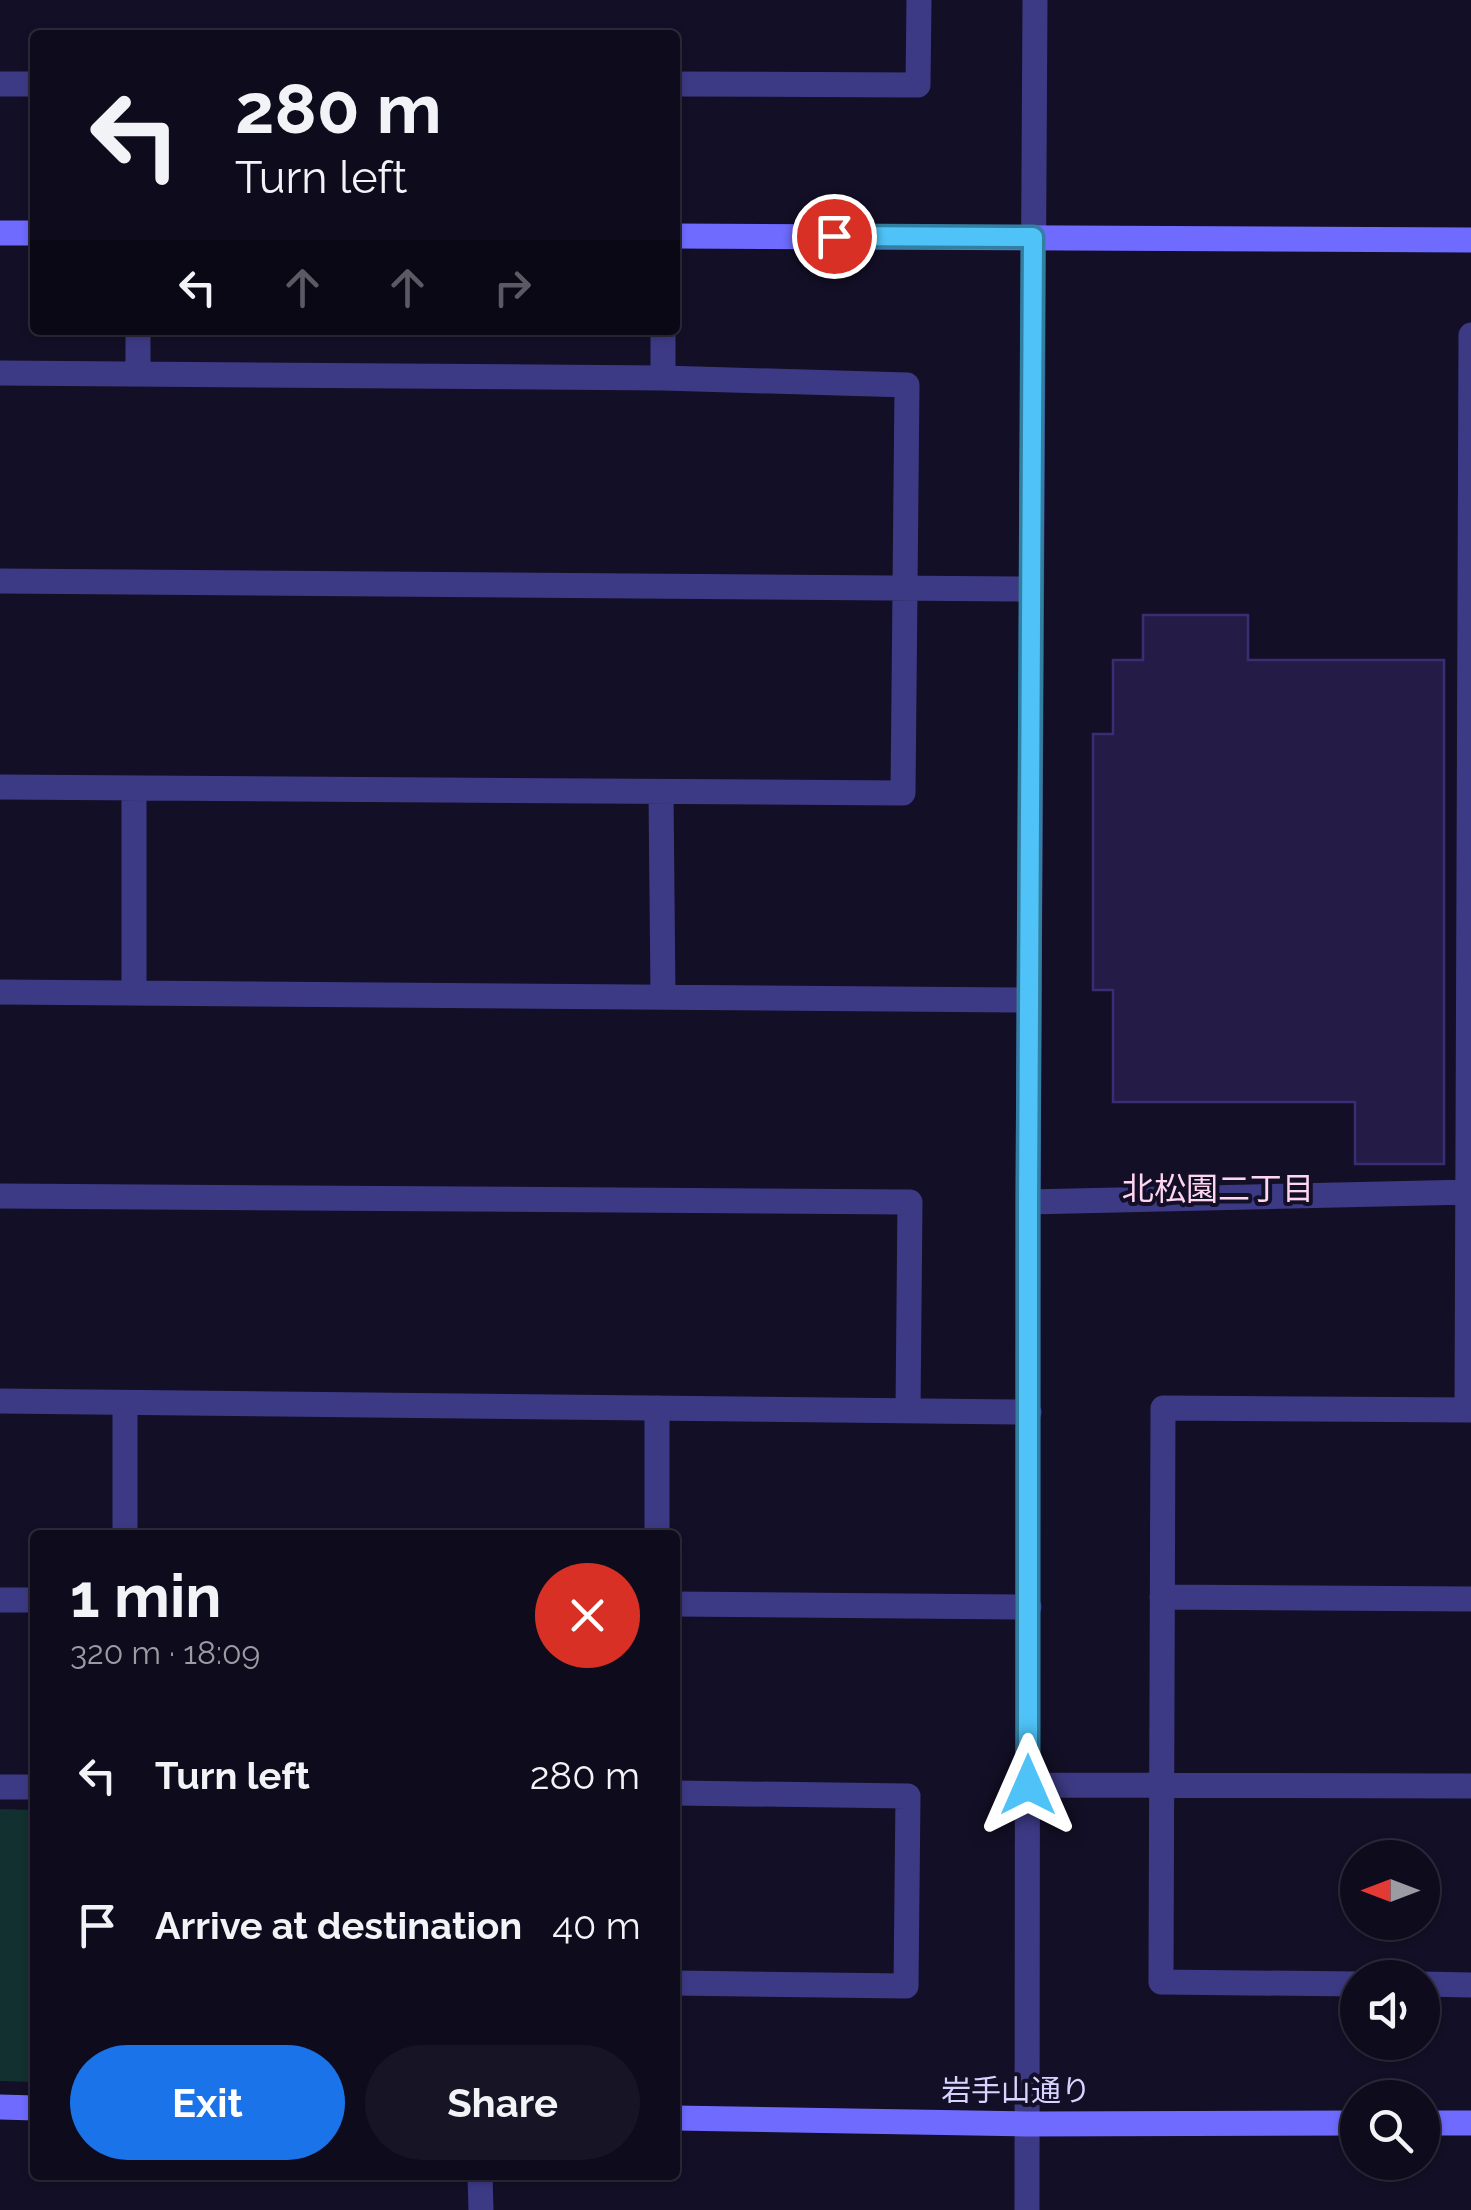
<!DOCTYPE html>
<meta charset="utf-8">
<style>
body{margin:0;font-family:Raleway,"Noto Sans JP",sans-serif;background:#171425;color:#f1f3f6;height:100vh;display:flex;flex-direction:column;font-size:38px;white-space:nowrap}
*{box-sizing:border-box;margin:0}
p{font-size:32px;color:#9b9ba3}
.icon{flex:none;width:55px;height:55px;fill:none;stroke:currentColor;stroke-width:2;stroke-linecap:round;stroke-linejoin:round}
.map{position:relative;flex:1;overflow:hidden}
.drawer{position:absolute;left:30px;top:1530px;width:650px;height:650px;display:flex;flex-direction:column;background:#0e0b1c;border-radius:10px;box-shadow:0 2px 8px #0004,0 0 0 2px #2e2b3b}
.drawer>*{flex:none}
.hud{position:absolute;left:30px;top:30px;width:650px;height:305px;border-radius:10px;box-shadow:0 2px 8px #0004,0 0 0 2px #2e2b3b;background:#0e0b1c;color:#f1f3f6;overflow:hidden}
.needle{width:65px;rotate:270deg}
.controls{position:absolute;left:1340px;top:1840px;display:grid;gap:20px}
.controls a{display:grid;place-items:center;width:100px;height:100px;border-radius:50%;background:#0e0b1c;box-shadow:0 2px 8px #0004,0 0 0 2px #2e2b3b;font-size:50px}
.pin{position:absolute;display:grid;place-items:center;width:85px;height:85px;color:#fff;margin:-42px;border:5px solid #fff;border-radius:50%;box-shadow:0 2px 10px #0007}
.me{position:absolute;width:110px;margin:-55px;rotate:0deg;stroke-linejoin:round;filter:drop-shadow(0 0 8px #0008)}
.turn{display:flex;align-items:center;gap:35px;height:210px;padding:0 40px;font-size:45px}
.turn .icon{width:130px;height:130px;stroke-width:2.5}
.turn b{display:block;font-size:70px;line-height:85px}
.lanes{display:flex;align-items:center;height:95px;padding:0 40px;background:#0003;justify-content:center;gap:50px;direction:ltr}
.lanes .off{opacity:.35}
.round{display:grid;place-items:center;flex:none;width:105px;height:105px;border-radius:52px;background:#171425}
.headline{display:flex;align-items:center;justify-content:space-between;height:170px;padding:0 40px}
h1{font-size:60px;font-weight:700;line-height:75px}
.cta{display:flex;gap:20px;margin-top:auto;padding:20px 40px}
.cta a{flex:1;height:115px;border-radius:60px;background:#1a73e8;color:#fff;font-size:40px;font-weight:700;line-height:115px;text-align:center}
.cta a+a{background:#171425;color:#f1f3f6}
ul{padding:0;list-style:none}
li{display:flex;align-items:center;gap:30px;height:150px;padding:0 40px}
li div{flex:1}
li b{display:block;font-size:38px}
li em{font-style:normal}
.map>svg:first-child{display:block}
.green{fill:#12302f}
.building{fill:#241b47;stroke:#3b2d73;stroke-width:2.5}
.lines{fill:none;stroke-linecap:round;stroke-linejoin:round}
.street{stroke:#3d3a85;stroke-width:25}
.secondary{stroke:#6f6bff;stroke-width:25}
.route-casing{stroke:#337fa1;stroke-width:25}
.route{stroke:#4fc3f7;stroke-width:18}
.labels{text-anchor:middle;dominant-baseline:central;stroke-width:8;stroke-linejoin:round;paint-order:stroke}
.street-label{font-size:30px;fill:#d9d4ff;stroke:#130f26}
.neighbourhood-label{font-size:32px;fill:#ffd6f0;stroke:#130f26}
</style>
<div class="map">
<svg width="1471" height="2210" viewBox="0 0 1471 2210">
<rect width="100%" height="100%" fill="#130f26"/>
<path class="green" d="M0 1809 35 1810V2082L0 2081Z"/>
<path class="building" d="M1143 615H1248V660H1444V1164H1355V1102H1113V990H1093V734H1113V660H1143Z"/>
<g class="lines">
<path class="street" d="M0 84H35
M675 84 918 85 919 0
M663 330V378
M0 373 663 378 907 385 903 793 0 787
M138 374V330
M0 581 1031 589
M134 788V993
M661 792 663 997
M0 992 1029 1000
M0 1196 910 1202 908 1411
M1028 1202 1471 1192
M0 1401 1029 1412
M125 1403V1535
M657 1408V1535
M1467 1410 1471 335
M1162 1597 1471 1599
M0 1600H35
M675 1604 1029 1607
M1028 1785 1471 1786
M0 1787H35
M675 1793 908 1796 906 1986 675 1983
M1358 1984 1161 1982 1163 1408 1471 1410
M1422 1984 1471 1985
M480 2175 481 2210
M1027 2210 1028 1202 1035 0"/>
<path class="secondary" d="M0 233H35
M675 236 1471 240
M0 2107 35 2108
M675 2118 1026 2124 1358 2123
M1422 2123H1471"/>
</g>
<g class="lines">
<defs>
<path id="route" d="M834 236 1033 237 1028 1202V1785"/>
</defs>
<use href="#route" class="route-casing"/>
<use href="#route" class="route"/>
</g>
<g class="labels">
<g class="street-label">
<text x="1016" y="2090">岩手山通り</text>
</g>
<g class="neighbourhood-label">
<text x="1218" y="1188">北松園二丁目</text>
</g>
</g>
</svg>
<div class="controls">
<a><svg class="needle" viewBox="-14 -14 28 28"><path d="M0-13l5 13h-10z" fill="#e53935"/><path d="M0 13l5-13h-10z" fill="#9b9ba3"/></svg></a>
<a><svg class="icon" aria-label="sound" viewBox="0 0 24 24"><path d="M4 9h4l5-4v14l-5-4H4zM17 9q2 3 0 6"/></svg></a>
<a><svg class="icon" aria-label="search" viewBox="0 0 24 24"><circle cx="10" cy="10" r="6"/><path d="M15 15l6 6"/></svg></a>
</div>
<div class="pin" style="left:834px;top:236px;background:#d93025"><svg class="icon" aria-label="arrive" viewBox="0 0 24 24"><path d="M6 21V4h12l-3 4 3 4H6"/></svg></div>
<svg class="me" style="left:1028px;top:1785px" viewBox="-20 -20 40 40"><path d="M0-17L14 15 0 8-14 15z" fill="#4fc3f7" stroke="#fff" stroke-width="4"/></svg>
<div class="hud">
<div class="turn"><svg class="icon" aria-label="left" viewBox="0 0 24 24"><path d="M17 20v-9H6M10 6l-5 5 5 5"/></svg><div><b>280 m</b>Turn left</div></div>
<div class="lanes"><svg class="icon" aria-label="left" viewBox="0 0 24 24"><path d="M17 20v-9H6M10 6l-5 5 5 5"/></svg><svg class="icon off" aria-label="ahead" viewBox="0 0 24 24"><path d="M12 20V5M6 11l6-6 6 6"/></svg><svg class="icon off" aria-label="ahead" viewBox="0 0 24 24"><path d="M12 20V5M6 11l6-6 6 6"/></svg><svg class="icon off" aria-label="right" viewBox="0 0 24 24"><path d="M7 20v-9h11M14 6l5 5-5 5"/></svg></div>
</div>
<section class="drawer">
<div class="headline"><div><h1>1 min</h1><p>320 m · 18:09</p></div><a class="round" style="background:#d93025;color:#fff"><svg class="icon" aria-label="close" viewBox="0 0 24 24"><path d="M6 6l12 12M18 6L6 18"/></svg></a></div>
<ul>
<li><svg class="icon" aria-label="left" viewBox="0 0 24 24"><path d="M17 20v-9H6M10 6l-5 5 5 5"/></svg><div><b>Turn left</b></div><em>280 m</em></li>
<li><svg class="icon" aria-label="arrive" viewBox="0 0 24 24"><path d="M6 21V4h12l-3 4 3 4H6"/></svg><div><b>Arrive at destination</b></div><em>40 m</em></li>
</ul>
<div class="cta"><a>Exit</a><a>Share</a></div>
</section>
</div>
